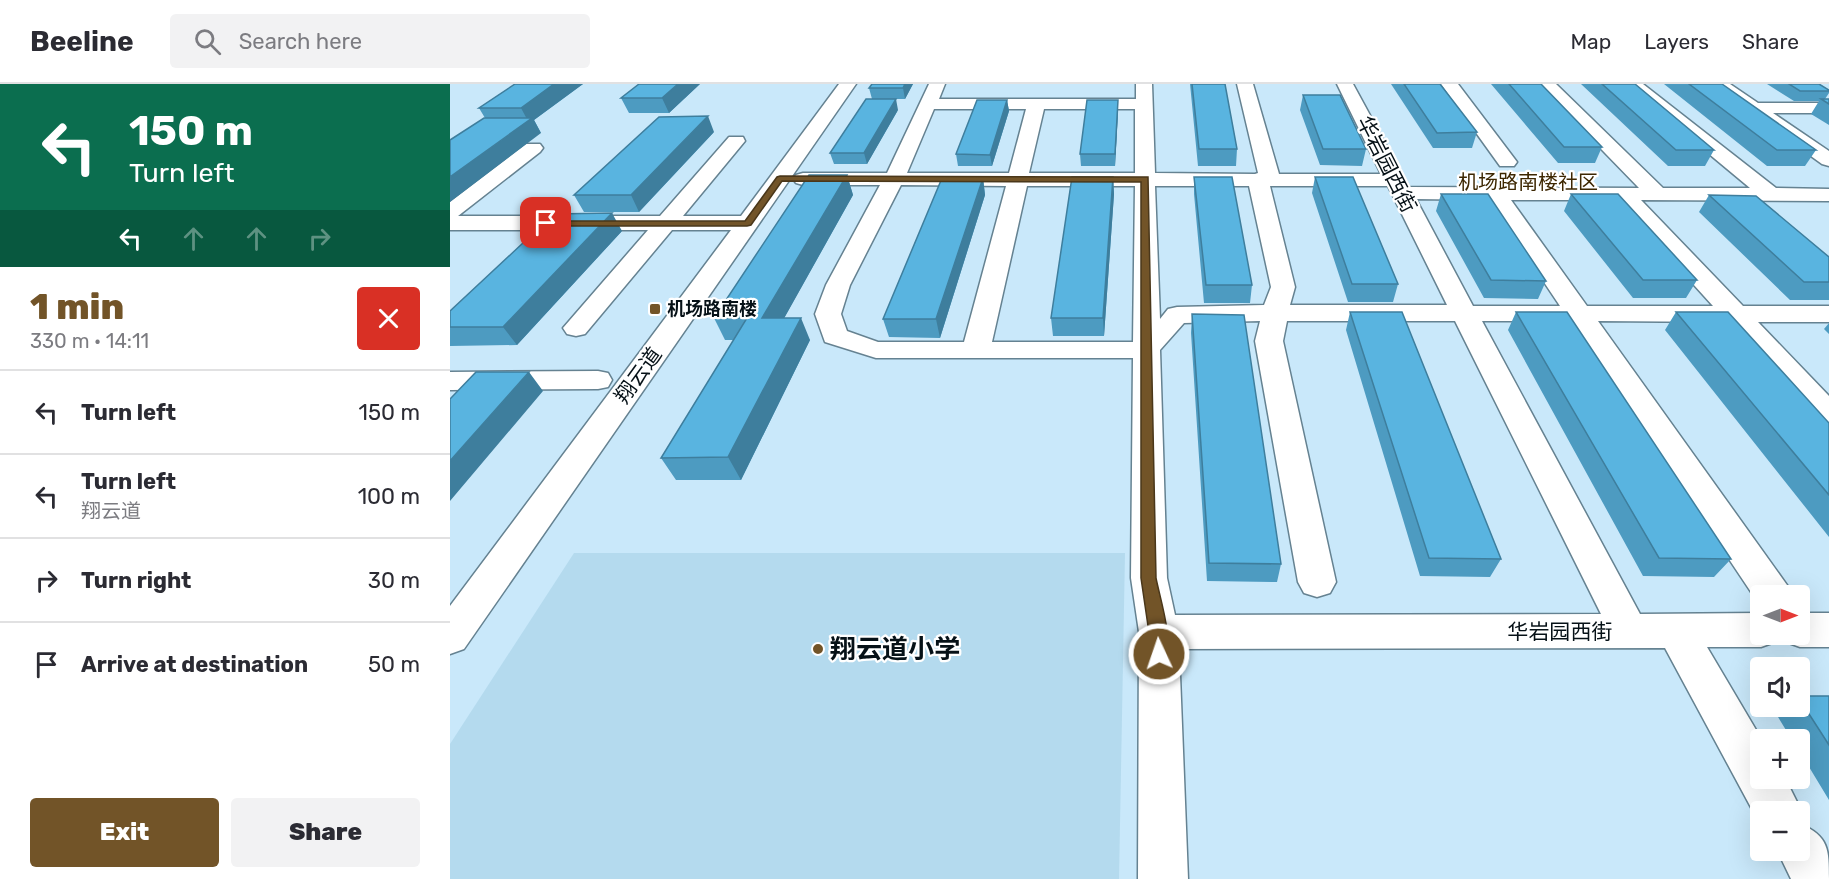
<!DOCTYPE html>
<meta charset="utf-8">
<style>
body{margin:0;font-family:Rubik,"Noto Sans SC",sans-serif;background:#f2f2f3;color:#2b2b33;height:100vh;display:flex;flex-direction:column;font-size:22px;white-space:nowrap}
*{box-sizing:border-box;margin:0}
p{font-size:20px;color:#7c7c81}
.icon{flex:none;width:33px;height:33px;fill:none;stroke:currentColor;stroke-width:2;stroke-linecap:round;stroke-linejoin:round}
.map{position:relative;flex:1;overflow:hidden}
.side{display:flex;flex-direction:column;background:#fff;width:450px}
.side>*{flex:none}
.banner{background:#0b6e4f;color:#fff;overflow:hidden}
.needle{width:39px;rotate:90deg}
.controls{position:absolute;left:1300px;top:501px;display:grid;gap:12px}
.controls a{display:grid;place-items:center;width:60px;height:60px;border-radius:6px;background:#fff;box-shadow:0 6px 24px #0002;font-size:30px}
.pin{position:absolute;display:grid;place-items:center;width:51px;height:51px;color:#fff;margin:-26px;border-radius:12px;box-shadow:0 3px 9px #0006}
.me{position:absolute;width:66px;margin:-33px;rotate:357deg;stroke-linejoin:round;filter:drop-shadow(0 0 4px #0008)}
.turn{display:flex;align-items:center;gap:21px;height:126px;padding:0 30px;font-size:27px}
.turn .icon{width:78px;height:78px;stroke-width:2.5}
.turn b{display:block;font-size:42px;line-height:51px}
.lanes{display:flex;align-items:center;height:57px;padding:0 30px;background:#0003;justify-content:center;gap:30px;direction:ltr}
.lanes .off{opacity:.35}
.round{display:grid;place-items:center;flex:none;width:63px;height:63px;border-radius:6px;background:#f2f2f3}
.headline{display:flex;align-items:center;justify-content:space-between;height:102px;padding:0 30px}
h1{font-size:36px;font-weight:800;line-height:45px;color:#725428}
.cta{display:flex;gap:12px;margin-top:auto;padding:12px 30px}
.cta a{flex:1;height:69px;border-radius:6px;background:#725428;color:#fff;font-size:24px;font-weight:800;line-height:69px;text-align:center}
.cta a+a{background:#f2f2f3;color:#2b2b33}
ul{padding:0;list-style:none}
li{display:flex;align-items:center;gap:18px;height:84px;padding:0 30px;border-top:2px solid #e1e1e2}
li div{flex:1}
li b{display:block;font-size:22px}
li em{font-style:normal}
header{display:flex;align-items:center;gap:36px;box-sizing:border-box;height:84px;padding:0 30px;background:#fff;border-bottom:2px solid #e1e1e2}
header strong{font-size:28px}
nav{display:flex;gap:33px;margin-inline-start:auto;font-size:21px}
.search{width:420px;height:54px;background:#f2f2f3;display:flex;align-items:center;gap:15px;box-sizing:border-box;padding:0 21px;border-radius:6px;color:#7c7c81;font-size:22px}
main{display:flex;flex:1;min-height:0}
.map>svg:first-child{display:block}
.built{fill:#b4daee}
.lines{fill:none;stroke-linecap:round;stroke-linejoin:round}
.minor-casing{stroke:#658291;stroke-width:3}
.minor{fill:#fff;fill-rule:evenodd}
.wall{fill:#4d9bc1}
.shaded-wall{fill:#3e7e9d}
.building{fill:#59b4e0;stroke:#3e7e9d;stroke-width:1.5}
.route{fill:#725428;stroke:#4a371a;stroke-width:1.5}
.poi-dot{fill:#725428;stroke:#fff;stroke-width:2}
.labels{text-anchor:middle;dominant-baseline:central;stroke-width:4.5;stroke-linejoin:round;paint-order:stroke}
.far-poi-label{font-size:18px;font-weight:bold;fill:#061117;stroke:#fff;text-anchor:start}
.far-quarter-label{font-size:20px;fill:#3d2702;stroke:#fff}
.street-label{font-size:21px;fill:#061117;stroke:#fff}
.near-poi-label{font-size:26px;font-weight:bold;fill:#061117;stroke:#fff;text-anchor:start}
</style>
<header>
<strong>Beeline</strong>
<div class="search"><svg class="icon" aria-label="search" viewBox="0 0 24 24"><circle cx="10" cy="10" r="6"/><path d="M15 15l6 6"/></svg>Search here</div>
<nav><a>Map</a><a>Layers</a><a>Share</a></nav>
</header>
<main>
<section class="side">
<div class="banner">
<div class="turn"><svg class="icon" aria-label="left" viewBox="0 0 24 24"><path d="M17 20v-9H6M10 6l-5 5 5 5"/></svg><div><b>150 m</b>Turn left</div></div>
<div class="lanes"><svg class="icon" aria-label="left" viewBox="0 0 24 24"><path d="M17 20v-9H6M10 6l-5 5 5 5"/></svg><svg class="icon off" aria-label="ahead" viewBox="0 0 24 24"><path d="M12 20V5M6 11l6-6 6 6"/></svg><svg class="icon off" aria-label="ahead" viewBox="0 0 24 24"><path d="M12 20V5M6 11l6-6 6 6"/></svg><svg class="icon off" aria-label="right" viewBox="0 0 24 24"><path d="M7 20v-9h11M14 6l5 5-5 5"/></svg></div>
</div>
<div class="headline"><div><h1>1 min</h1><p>330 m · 14:11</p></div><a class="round" style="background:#d93025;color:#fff"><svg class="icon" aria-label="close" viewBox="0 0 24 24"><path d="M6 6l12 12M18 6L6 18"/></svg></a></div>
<ul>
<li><svg class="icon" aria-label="left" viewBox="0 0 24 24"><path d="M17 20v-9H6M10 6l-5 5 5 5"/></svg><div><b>Turn left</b></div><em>150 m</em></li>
<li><svg class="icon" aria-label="left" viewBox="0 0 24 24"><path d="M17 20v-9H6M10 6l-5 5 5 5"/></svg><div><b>Turn left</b><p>翔云道</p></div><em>100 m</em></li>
<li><svg class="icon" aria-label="right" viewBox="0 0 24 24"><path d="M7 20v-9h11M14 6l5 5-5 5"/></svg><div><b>Turn right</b></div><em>30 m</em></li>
<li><svg class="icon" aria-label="arrive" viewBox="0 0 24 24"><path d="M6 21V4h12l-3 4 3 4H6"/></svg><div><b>Arrive at destination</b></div><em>50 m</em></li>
</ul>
<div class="cta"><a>Exit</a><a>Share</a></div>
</section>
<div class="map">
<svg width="1379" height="795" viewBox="0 0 1379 795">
<rect width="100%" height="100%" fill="#c9e8fa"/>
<path class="built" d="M124 469H675L669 795H0V660Z"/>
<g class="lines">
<defs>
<path id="minor" d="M389 0H406L14 565 0 570V522L281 146H222L135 250 126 252 117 250 113 244 198 146H0V118L76 60H90L93 64 90 68 8 132H210L279 53H293L295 57 233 132H291Z
M479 0H495L489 15H686V0H702L705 89 805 90 808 89 787 0H803L829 90H931L887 0H903L959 103 1189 104 1088 0H1106L1213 104H1300L1175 0H1193L1326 104 1379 105V117L1191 116 1293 222H1379V238H1308L1379 312V340L1368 337 1278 238 1148 237 1337 501 1343 512H1311V523L1120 237H1032L1190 530 1311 529V550H1328L1325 558 1311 563H1257L1312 656 1311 694H1335L1352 728 1350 734V728H1311V742L1215 564 729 565 738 795H688L689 548 681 494 683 274H426L375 258 365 230 376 201 430 101H353L346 99 343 95 346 91 353 89H437ZM484 25H576L559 89H457ZM594 25H685V89H579ZM451 101 556 102 514 258H428L397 247 391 230 400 201ZM577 102H685L683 258H542ZM705 102H799L821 203 814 221 727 223 718 225 710 235ZM820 102H938L997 221H840L845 203ZM966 115 1039 116 1110 222H1023ZM1061 116H1167L1263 222H1137ZM810 237 805 257 848 498 854 509 867 513 880 509 886 498 833 257 837 237H1005L1151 530 725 531 717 494 710 266 734 239Z
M991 0H1008L1067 78 1064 82H1050Z
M1261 0H1280L1308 19H1379V29H1323L1379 67V82L1372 80Z
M148 287 158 289 162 296 158 303 148 305 0 306V288Z
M1350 529H1379V563H1350L1336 558 1333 550H1350Z
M1350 740C1379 752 1379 766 1379 795H1341L1327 766H1350Z"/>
</defs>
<use href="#minor" class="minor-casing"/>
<use href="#minor" class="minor"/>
</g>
<path class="wall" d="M65 0H133L84 36 91 49 35 34 29 24Z
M250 0 219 29H179L171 14Z
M422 0H463L455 15H422L419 4Z
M740 0H775L787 65 786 82H748Z
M941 0H990L1027 48 1022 64H983Z
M1041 0H1091L1152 63 1145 79H1108Z
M1131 0H1185L1264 66 1255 82H1218Z
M1214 0H1272L1366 66 1355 82H1317Z
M1317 0H1369L1379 6V9L1375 15H1379V41L1361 30 1369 17H1344Z
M853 11 916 65 912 82 870 81 850 26Z
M557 16 559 27 542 82H508L506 70Z
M448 26 417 80H384L380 69Z
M668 27 665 82H631L630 70Z
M264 48 189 128H134L124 111Z
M397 91 403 111 334 234 360 256 291 396H226L211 374 284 256H275L264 234Z
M663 93 664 110 654 252H603L601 234Z
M744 93 802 201 800 219H754L744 110Z
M865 93 948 200 943 218H898L862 109Z
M533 94 535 111 490 254 439 253 433 235Z
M991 110 1096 197 1088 215 1034 214 986 127Z
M1121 110 1247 196 1236 214H1183L1114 127Z
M1259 111 1379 173V216H1340L1249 128Z
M172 147 67 261 0 262V227Z
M900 228 1051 475 1040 493 970 492 896 246Z
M1066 228 1281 475 1264 493 1193 492 1058 246Z
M1226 228 1379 339V453L1215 246Z
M742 230 831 480 827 498 757 497 741 249Z
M1379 239V250L1374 245Z
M1350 612H1379V716L1350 668V656H1342L1325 628 1333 622H1350Z"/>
<path class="shaded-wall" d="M104 0H133L84 36 91 49 0 118V93L78 37 71 24Z
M228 0H250L219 29 212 14Z
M455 0H463L455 15 453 4Z
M446 15 448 26 417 80 414 69Z
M557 16 559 27 542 82 540 71Z
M668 16V27L665 82V70Z
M258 32 264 48 189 128 181 111Z
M397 91 403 111 322 256 312 234Z
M663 93 664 110 654 252 653 234Z
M533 94 535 111 490 254 486 235Z
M162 129 172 147 67 261 53 243Z
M351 234 360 256 291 396 278 373Z
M79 288 93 307 0 417V377Z"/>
<path class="building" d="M65 0H104L71 24H29Z
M189 0H228L212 14H171Z
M422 0H455L453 4H419Z
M742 0H775L787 65H749Z
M954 0H990L1027 48 987 49Z
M1059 0H1091L1152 63H1114Z
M1152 0H1185L1264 66H1226Z
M1239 0H1272L1366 66H1327Z
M1339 0H1369L1379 6V7H1350Z
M853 11H890L916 65H873Z
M416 15H446L414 69H380Z
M1371 15H1379V20Z
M527 16H557L540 71 506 70Z
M637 16H668L665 70H630Z
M258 32 181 111H124L209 33Z
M34 34H82L0 93V56Z
M359 91H397L312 234H351L278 373 211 374 297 234H264Z
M622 93H663L653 234H601Z
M744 93H782L802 201H756Z
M865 93H903L948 200H902Z
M492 94H533L486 235H433Z
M991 110H1038L1096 197 1041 196Z
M1121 110H1168L1247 196H1193Z
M1259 111 1306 112 1379 173V198H1354Z
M162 129 53 243H0V227L104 130Z
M900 228H952L1051 475 979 474Z
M1066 228H1117L1281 475 1209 474Z
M1226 228H1278L1379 339V411Z
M742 230 794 231 831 480 759 479Z
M26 288H79L0 377V315Z
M1350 612H1379V661L1350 616Z"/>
<path class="route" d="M330 92 698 93 706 494C710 515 724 557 715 576L709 578 703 576 691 494V98L332 97 301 141 297 142H96L91 139 96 137H295L327 93Z"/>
<g class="poi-dot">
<rect x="199" y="219" width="12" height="12" rx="3"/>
<circle cx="368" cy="565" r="6"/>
</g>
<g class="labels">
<g class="far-poi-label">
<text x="217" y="225">机场路南楼</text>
</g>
<g class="far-quarter-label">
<text x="1078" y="98">机场路南楼社区</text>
</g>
<g class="street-label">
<text transform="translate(937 80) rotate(63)">华岩园西街</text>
<text transform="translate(188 291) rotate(-54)">翔云道</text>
<text x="1110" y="547">华岩园西街</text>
</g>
<g class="near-poi-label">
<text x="380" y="565">翔云道小学</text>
</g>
</g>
</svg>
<div class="controls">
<a><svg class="needle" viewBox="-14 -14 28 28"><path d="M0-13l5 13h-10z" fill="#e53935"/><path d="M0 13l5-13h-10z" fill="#7c7c81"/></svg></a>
<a><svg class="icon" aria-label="sound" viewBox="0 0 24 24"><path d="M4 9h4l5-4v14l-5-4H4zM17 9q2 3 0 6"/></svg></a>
<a>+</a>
<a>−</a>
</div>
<div class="pin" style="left:96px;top:139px;background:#d93025"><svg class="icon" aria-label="arrive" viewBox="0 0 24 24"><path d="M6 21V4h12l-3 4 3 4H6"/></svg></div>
<svg class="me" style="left:709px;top:570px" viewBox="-20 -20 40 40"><circle r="17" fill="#725428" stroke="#fff" stroke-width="3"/><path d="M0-11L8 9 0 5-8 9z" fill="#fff"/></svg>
</div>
</main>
